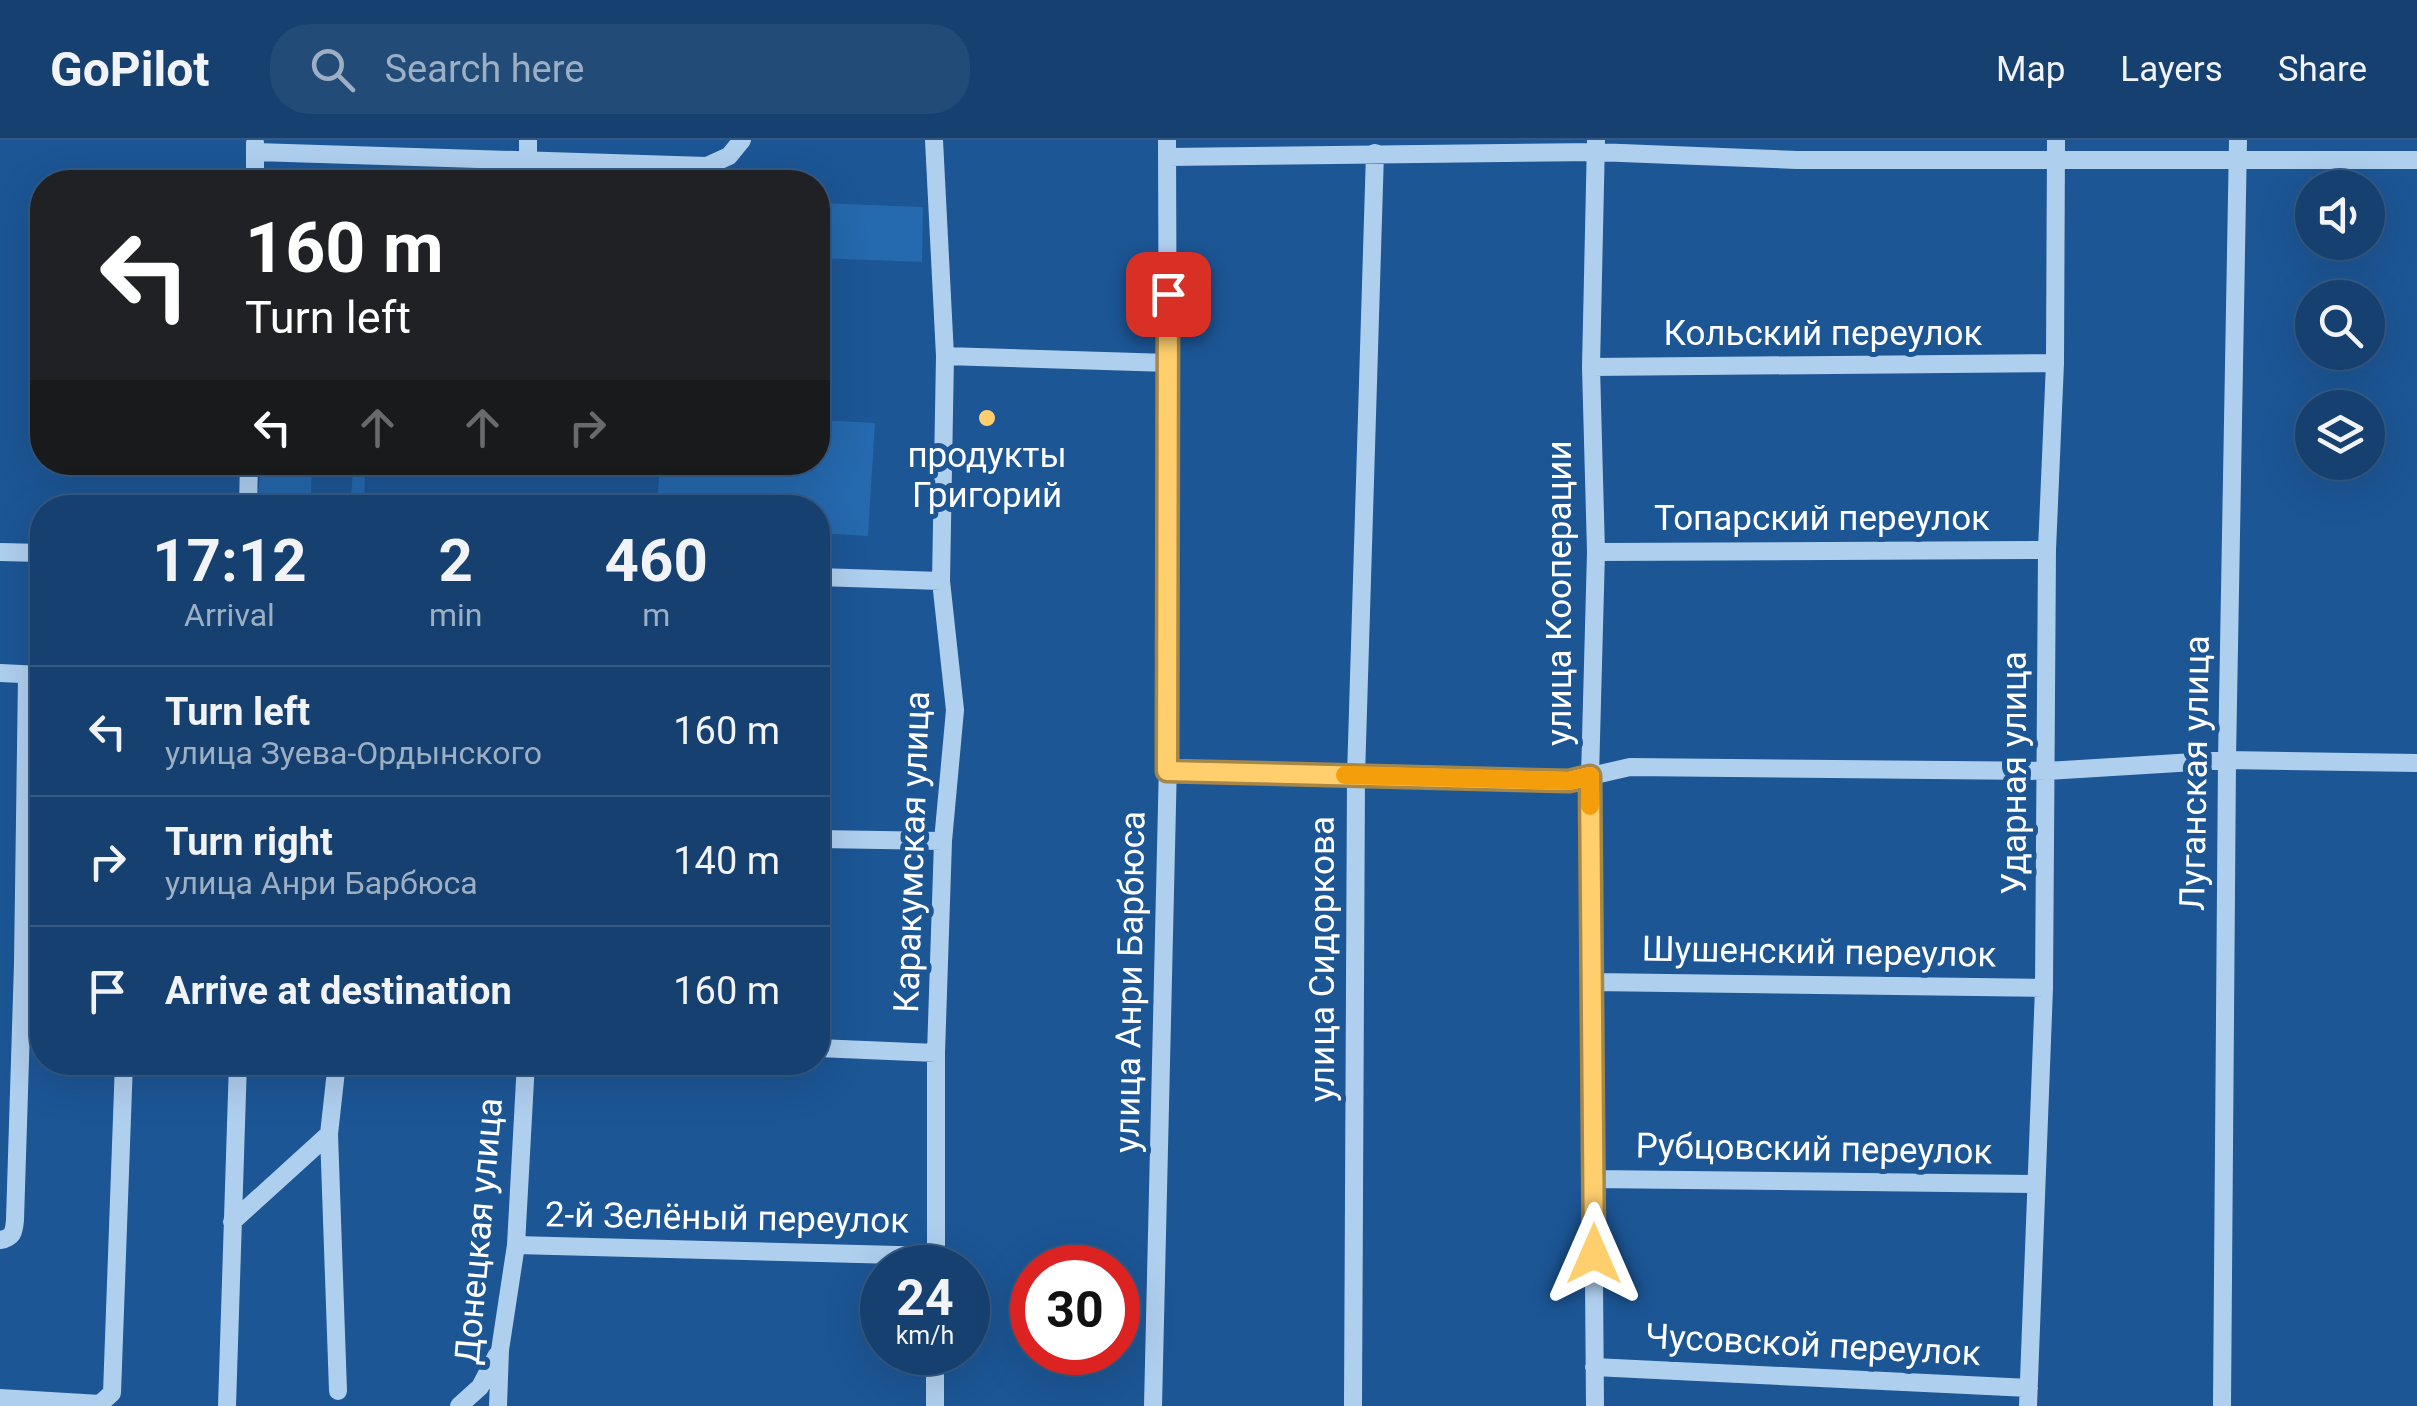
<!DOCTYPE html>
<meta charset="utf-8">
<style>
body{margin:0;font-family:Roboto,sans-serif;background:#224b78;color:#f1f3f6;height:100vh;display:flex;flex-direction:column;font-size:38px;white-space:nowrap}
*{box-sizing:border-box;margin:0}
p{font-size:32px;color:#9dafc3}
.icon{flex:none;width:55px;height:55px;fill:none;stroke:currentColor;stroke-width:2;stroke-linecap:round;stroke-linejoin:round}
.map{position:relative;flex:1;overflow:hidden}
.side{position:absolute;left:30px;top:355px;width:800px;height:580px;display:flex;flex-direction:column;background:#154070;border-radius:40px;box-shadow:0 10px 40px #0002,0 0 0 2px #345983}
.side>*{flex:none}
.banner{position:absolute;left:30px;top:30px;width:800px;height:305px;border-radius:40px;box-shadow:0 10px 40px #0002,0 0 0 2px #345983;background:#202124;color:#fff;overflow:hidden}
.tools{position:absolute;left:2295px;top:30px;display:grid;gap:20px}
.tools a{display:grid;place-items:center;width:90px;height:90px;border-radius:50%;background:#154070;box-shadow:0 10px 40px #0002,0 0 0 2px #345983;font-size:50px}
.speed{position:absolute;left:860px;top:1105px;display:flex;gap:20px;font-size:50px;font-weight:700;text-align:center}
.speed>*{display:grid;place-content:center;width:130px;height:130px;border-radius:50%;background:#154070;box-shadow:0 10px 40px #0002,0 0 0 2px #345983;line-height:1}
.speed small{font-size:25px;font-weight:400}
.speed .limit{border:15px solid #d22;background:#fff;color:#111}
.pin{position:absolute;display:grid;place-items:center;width:85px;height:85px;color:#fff;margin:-42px;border-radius:20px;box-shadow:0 5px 15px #0006}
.me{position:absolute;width:110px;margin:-55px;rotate:0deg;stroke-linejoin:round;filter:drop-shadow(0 0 8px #0008)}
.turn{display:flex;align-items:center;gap:35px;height:210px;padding:0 50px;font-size:45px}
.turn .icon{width:130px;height:130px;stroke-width:2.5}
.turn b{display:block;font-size:70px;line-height:85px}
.lanes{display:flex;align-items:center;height:95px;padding:0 50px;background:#0003;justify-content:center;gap:50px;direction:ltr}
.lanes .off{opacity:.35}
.eta{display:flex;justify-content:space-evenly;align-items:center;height:170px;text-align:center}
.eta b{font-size:60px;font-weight:700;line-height:70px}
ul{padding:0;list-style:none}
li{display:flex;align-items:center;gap:30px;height:130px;padding:0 50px;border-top:2px solid #345983}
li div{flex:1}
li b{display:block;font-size:38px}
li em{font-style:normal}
header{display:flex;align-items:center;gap:60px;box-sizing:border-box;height:140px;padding:0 50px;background:#154070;border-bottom:2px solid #345983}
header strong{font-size:48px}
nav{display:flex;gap:55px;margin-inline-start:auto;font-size:35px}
.search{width:700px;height:90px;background:#224b78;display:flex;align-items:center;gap:25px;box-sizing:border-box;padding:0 35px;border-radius:40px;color:#9dafc3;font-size:38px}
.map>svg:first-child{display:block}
.green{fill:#2569ae}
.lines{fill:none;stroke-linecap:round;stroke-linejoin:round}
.minor{stroke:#afcfef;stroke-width:18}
.route-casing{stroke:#a68748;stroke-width:25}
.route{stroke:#ffcf6e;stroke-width:18}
.slow{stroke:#f59e0b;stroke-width:18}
.poi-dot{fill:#ffcf6e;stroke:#1c5695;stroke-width:4}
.labels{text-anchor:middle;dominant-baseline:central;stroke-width:10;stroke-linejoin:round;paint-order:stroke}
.street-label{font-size:35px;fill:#fff;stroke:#1c5695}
.poi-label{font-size:35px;fill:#fff;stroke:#1c5695}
</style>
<header>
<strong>GoPilot</strong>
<div class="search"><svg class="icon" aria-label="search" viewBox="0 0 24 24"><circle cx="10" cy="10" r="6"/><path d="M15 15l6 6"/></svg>Search here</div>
<nav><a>Map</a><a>Layers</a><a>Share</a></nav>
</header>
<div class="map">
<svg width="2417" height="1266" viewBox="0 0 2417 1266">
<rect width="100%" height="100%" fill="#1c5695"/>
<path class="green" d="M818 63 923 67 922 122 818 118Z
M818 280 875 283 868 396 818 393V368L657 367 660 323 818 322Z
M261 322 312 323 311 355 351 357 353 330 365 331 364 366 382 367H257Z"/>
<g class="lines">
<path class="minor" d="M934 0 945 216 941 441 955 570 943 701 936 913V1128
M255 3V42
M256 12 707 26 729 16 742 0
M1167 17 1596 12 1797 20H2417
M528 21V0
M945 216 1169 223
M1591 227 2055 223
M248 368 249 322
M0 412 42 413
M1596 412 2047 410
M818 437 941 441
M0 533 42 535
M1167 631 1569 641 1630 627 2047 631 2227 620 2417 623
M818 699 943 701
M1593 842 2044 848
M818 908 936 913
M337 922 329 994 338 1251
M1593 1039 2035 1044
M232 1082 329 994
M0 1100C13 1098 14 1092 15 1080L23 824 27 535
M516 1105 936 1116
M1594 1227 2029 1248
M0 1258 100 1264 112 1253 124 922
M227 1266 238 922
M459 1266 480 1247 497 1215
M498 1266 500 1210 516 1105 526 922
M935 1266V1212
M1153 1266 1169 580 1167 0
M1353 1266 1356 636 1375 13
M1595 1266 1590 636 1596 412 1591 227 1596 0
M2028 1266 2044 848 2047 410 2055 223 2056 0
M2222 1266 2227 620 2238 0"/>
</g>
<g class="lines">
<defs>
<path id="route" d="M1168 154 1167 631 1569 641 1590 636 1594 1114"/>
</defs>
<use href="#route" class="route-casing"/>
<use href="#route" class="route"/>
<path class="slow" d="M1345 635 1569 641 1590 636V666"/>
</g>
<circle class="poi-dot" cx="987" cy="278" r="10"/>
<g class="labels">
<g class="street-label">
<text x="1823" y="193">Кольский переулок</text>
<text x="1822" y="378">Топарский переулок</text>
<text transform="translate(1559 453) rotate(-90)">улица Кооперации</text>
<text transform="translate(2014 633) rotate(-90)">Ударная улица</text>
<text transform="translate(2195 633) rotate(-89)">Луганская улица</text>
<text transform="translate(912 712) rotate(-88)">Каракумская улица</text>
<text transform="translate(1819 812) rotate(1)">Шушенский переулок</text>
<text transform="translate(1322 819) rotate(-90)">улица Сидоркова</text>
<text transform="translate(1130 842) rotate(-89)">улица Анри Барбюса</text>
<text transform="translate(1814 1009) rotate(1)">Рубцовский переулок</text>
<text transform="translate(727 1078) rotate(1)">2-й Зелёный переулок</text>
<text transform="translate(479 1091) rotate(-85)">Донецкая улица</text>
<text transform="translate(1813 1205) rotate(3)">Чусовской переулок</text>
</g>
<g class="poi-label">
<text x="987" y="315">продукты<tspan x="987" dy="40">Григорий</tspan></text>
</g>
</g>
</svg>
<div class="tools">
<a><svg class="icon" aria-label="sound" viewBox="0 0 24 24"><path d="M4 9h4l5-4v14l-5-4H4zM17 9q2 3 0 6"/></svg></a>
<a><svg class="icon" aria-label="search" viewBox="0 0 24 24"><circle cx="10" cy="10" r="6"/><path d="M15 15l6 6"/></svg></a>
<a><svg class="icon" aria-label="layers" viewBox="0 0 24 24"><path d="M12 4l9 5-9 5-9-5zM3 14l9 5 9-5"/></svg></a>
</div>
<div class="speed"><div>24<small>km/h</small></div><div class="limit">30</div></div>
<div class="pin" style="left:1168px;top:154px;background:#d93025"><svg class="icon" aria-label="arrive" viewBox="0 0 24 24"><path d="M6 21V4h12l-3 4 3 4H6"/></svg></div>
<svg class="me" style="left:1594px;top:1114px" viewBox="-20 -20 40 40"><path d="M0-17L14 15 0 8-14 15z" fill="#ffcf6e" stroke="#fff" stroke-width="4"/></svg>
<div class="banner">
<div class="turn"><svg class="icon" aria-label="left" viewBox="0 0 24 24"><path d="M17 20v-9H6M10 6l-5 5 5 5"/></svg><div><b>160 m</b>Turn left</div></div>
<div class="lanes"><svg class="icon" aria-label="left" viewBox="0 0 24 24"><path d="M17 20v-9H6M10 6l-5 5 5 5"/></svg><svg class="icon off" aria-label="ahead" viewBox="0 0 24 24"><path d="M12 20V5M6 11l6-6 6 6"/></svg><svg class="icon off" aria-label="ahead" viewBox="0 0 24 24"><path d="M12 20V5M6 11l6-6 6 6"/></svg><svg class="icon off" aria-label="right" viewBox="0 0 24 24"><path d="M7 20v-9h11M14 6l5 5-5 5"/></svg></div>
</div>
<section class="side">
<div class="eta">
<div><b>17:12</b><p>Arrival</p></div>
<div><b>2</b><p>min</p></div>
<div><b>460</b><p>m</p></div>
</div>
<ul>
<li><svg class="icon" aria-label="left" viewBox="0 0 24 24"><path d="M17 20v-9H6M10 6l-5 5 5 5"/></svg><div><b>Turn left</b><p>улица Зуева-Ордынского</p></div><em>160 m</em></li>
<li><svg class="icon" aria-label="right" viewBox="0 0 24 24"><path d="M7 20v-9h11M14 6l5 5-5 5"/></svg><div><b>Turn right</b><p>улица Анри Барбюса</p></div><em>140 m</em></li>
<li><svg class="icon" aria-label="arrive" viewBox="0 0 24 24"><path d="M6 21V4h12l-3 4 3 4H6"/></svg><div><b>Arrive at destination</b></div><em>160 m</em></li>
</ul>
</section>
</div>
